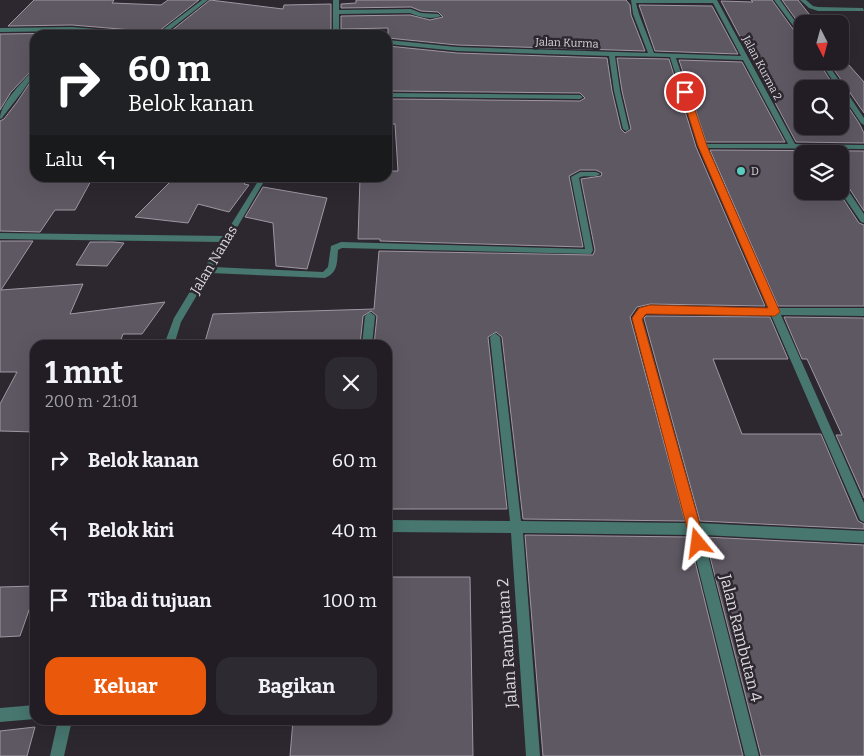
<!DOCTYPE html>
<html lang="id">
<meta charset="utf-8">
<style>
body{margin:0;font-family:Bitter,serif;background:#2e2a31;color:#f1f3f6;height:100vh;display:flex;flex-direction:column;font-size:19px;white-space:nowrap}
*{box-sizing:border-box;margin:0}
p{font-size:16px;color:#a2a2a6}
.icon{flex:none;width:28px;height:28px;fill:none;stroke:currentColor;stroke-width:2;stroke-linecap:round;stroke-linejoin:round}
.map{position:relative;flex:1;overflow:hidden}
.panel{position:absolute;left:30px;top:340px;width:362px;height:385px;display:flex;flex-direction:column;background:#221d24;border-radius:15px;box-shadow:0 5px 20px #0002,0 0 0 1px #3f3b41}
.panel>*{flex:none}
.banner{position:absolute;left:30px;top:30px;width:362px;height:152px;border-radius:15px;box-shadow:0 5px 20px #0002,0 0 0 1px #3f3b41;background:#202124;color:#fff;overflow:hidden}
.needle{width:32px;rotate:174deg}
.tools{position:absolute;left:794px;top:15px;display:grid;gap:10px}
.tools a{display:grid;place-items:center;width:55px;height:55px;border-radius:10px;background:#221d24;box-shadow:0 5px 20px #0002,0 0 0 1px #3f3b41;font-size:25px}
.pin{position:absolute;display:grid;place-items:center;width:42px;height:42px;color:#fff;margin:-21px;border:2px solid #fff;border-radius:50%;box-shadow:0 1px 5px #0007}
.me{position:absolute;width:55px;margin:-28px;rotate:344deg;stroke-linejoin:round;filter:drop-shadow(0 0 4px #0008)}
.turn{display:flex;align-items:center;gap:18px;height:105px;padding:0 15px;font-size:22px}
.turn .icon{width:65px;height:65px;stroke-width:2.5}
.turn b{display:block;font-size:35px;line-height:42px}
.then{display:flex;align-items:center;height:48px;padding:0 15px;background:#0003;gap:10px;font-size:19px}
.round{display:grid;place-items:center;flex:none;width:52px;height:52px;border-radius:15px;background:#2e2a31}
.overview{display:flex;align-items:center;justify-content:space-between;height:85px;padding:0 15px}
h1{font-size:30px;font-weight:700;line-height:38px}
.action{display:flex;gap:10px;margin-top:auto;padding:10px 15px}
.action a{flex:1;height:58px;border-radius:15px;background:#ea580c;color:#fff;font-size:20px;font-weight:700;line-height:58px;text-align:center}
.action a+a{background:#2e2a31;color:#f1f3f6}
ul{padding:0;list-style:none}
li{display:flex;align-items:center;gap:15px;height:70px;padding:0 15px}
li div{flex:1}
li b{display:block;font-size:19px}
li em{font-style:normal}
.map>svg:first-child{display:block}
.building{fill:#5e5863;stroke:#9f98a3}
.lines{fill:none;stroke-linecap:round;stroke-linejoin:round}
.street{fill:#47776f;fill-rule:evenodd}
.route{fill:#ea580c;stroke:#983908}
.poi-dot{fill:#59cebe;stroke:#2d2730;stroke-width:2}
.labels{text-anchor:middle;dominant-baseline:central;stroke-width:5;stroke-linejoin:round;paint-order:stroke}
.far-street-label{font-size:11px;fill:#dbd8de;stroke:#2d2730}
.far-poi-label{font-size:11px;fill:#dbd8de;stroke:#2d2730;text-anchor:start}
.street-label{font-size:14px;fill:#dbd8de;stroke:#2d2730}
.near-street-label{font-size:16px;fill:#dbd8de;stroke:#2d2730}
</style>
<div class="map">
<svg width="864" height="756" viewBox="0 0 864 756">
<rect width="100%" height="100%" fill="#2d2730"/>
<path class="building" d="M34 0H114L112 3 161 5 168 0H199L154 35H149L144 31 72 25 8 26Z
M210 0 283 9 284 5 331 4V35H166Z
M356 0H626L630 5 631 15 645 51 457 45 388 38V28L341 29V16L410 15 430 20 443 17 438 12 421 11 411 7 341 8V4L356 3Z
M751 0H772L798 36 802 38V61H818L836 89H802V126H840V95L859 123 864 133V143L796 142 721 1 753 2Z
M782 0H798L817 24H802V28Z
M639 5 712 6 738 54 655 51Z
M72 33 100 35H35V67L11 92 0 110V34Z
M388 46 457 53 607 58 612 91 621 129 625 133 631 129 622 91 617 58 669 59 696 147 765 306 650 304 637 307 630 317 685 521 523 519 502 337 496 332 488 337 507 509H388V345H374L377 316 371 311 363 316 360 345H204L213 314 374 309 379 251 593 255 595 250 581 179 601 176 602 173 596 170H580L569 176 583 247 380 241V239H358L360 178H388V171H398L395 124H390V99L580 101 585 98 580 93 390 91 391 68H388Z
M840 55 864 82V113L828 61H840Z
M679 60 742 62 785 142H706Z
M35 75V179H92L75 210H55L40 232 0 231V121L4 119 17 102Z
M710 150 864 151V211L845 182 840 181V154H802V191H838L859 223 864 225V306H778Z
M174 178H248L244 184 249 185 229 212 198 204 188 223 135 217Z
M263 187 327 198 307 269 276 266 273 223 245 217Z
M0 241H33L1 290 83 284 70 314 165 302 142 334H123L119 345H35V432L0 431V404L17 372H0Z
M90 242H113L124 243 107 266 76 265Z
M646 316 770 317 788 359H713L742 434H821L858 521 864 524V529L700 521 644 318Z
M784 317 864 318V498L836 435H842L807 359H802Z
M525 535 689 537 743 756H543Z
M705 537 864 545V756H761Z
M388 577H470L473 756H290L293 720H388Z
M35 586V593L20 636 0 637V587Z
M35 727 27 756H0V731Z"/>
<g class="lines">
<path class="street" d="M202 0H208L163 35H156Z
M333 0H339V10L411 9 421 13 438 14 441 16C432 20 419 17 410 13L339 14V35H333Z
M631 0H717L795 144 864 145V149L707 148 777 308H864V316L781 315 864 503V522L860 520 771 315 650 314H645L642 318 699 523 864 531V543L703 535 759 756H745L690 535 523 533 540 756H526L511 533 388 532V520L510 521 490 337 495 333 500 337 521 521 687 523 632 318 639 308 650 306 768 308 698 146 670 57 615 56 620 91 629 129 626 131 623 129 614 91 609 56 457 51 388 44V40L457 47 648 53 633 14ZM636 3H713L741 56 654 53 639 14ZM676 58 743 60 788 144H705Z
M774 0H780L802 31V36L800 35Z
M800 0H806L813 6 818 7 863 8 864 11H818L809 8Z
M72 27 144 33 147 35H124L72 31 0 32V28Z
M820 61H826L864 118V125L861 123 840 92V89H838Z
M35 69C35 78 9 108 2 118L0 119C0 103 23 82 33 70Z
M388 93 580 95 583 97 580 99 388 97Z
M580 172H596L600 174C594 179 585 174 579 178L593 250 591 254 342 248 338 250C337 262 338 273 325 278L210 273 181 322 174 345H164L174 318 220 242 0 239V233L224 236 260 178H266L214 267 323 272 328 267 331 246 341 242 585 249 571 177Z
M840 183H843L864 214V223L861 222 840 191Z
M370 312 375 316 372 345H362L365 316Z
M35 705V719L0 722V708Z
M58 720H72L64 756H50Z"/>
</g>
<path class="route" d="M685 90 689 92 707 146 780 312 775 316 650 314H646L642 319 705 543 703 548 698 550 693 548 691 543 632 318 639 308 650 305 768 308 698 146 681 92Z"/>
<circle class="poi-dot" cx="741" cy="171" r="5"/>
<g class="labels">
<g class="far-street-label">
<text transform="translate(567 43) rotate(2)">Jalan Kurma</text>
<text transform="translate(762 68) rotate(62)">Jalan Kurma 2</text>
</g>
<g class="far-poi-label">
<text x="751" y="171">D</text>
</g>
<g class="street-label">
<text transform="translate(214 260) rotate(-59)">Jalan Nanas</text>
</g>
<g class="near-street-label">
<text transform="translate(741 638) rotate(76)">Jalan Rambutan 4</text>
<text transform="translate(507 643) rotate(-94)">Jalan Rambutan 2</text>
</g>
</g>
</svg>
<div class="tools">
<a><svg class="needle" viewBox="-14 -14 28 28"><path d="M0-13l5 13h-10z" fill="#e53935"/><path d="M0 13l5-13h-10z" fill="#a2a2a6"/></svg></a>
<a><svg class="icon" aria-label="search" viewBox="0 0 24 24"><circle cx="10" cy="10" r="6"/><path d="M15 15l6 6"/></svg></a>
<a><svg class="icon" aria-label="layers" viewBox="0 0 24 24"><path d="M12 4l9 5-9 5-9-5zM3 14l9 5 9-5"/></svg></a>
</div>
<div class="pin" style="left:685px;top:92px;background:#d93025"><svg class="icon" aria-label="arrive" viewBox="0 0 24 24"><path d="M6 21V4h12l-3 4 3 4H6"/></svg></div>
<svg class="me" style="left:698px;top:543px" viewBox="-20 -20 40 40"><path d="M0-17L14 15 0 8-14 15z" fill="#ea580c" stroke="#fff" stroke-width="4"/></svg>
<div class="banner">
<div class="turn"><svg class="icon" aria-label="right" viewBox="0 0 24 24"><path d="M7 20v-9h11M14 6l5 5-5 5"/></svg><div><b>60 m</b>Belok kanan</div></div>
<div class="then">Lalu<svg class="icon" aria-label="left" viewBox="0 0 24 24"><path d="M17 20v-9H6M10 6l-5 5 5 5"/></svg></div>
</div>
<section class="panel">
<div class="overview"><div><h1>1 mnt</h1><p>200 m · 21:01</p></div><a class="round"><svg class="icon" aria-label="close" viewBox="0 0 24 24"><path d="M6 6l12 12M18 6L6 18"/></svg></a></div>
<ul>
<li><svg class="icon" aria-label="right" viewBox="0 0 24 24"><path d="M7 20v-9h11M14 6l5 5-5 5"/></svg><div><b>Belok kanan</b></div><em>60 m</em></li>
<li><svg class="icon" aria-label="left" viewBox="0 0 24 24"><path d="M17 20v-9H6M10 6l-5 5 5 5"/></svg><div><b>Belok kiri</b></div><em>40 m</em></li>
<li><svg class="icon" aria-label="arrive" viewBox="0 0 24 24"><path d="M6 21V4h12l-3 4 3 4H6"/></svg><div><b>Tiba di tujuan</b></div><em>100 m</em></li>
</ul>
<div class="action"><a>Keluar</a><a>Bagikan</a></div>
</section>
</div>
